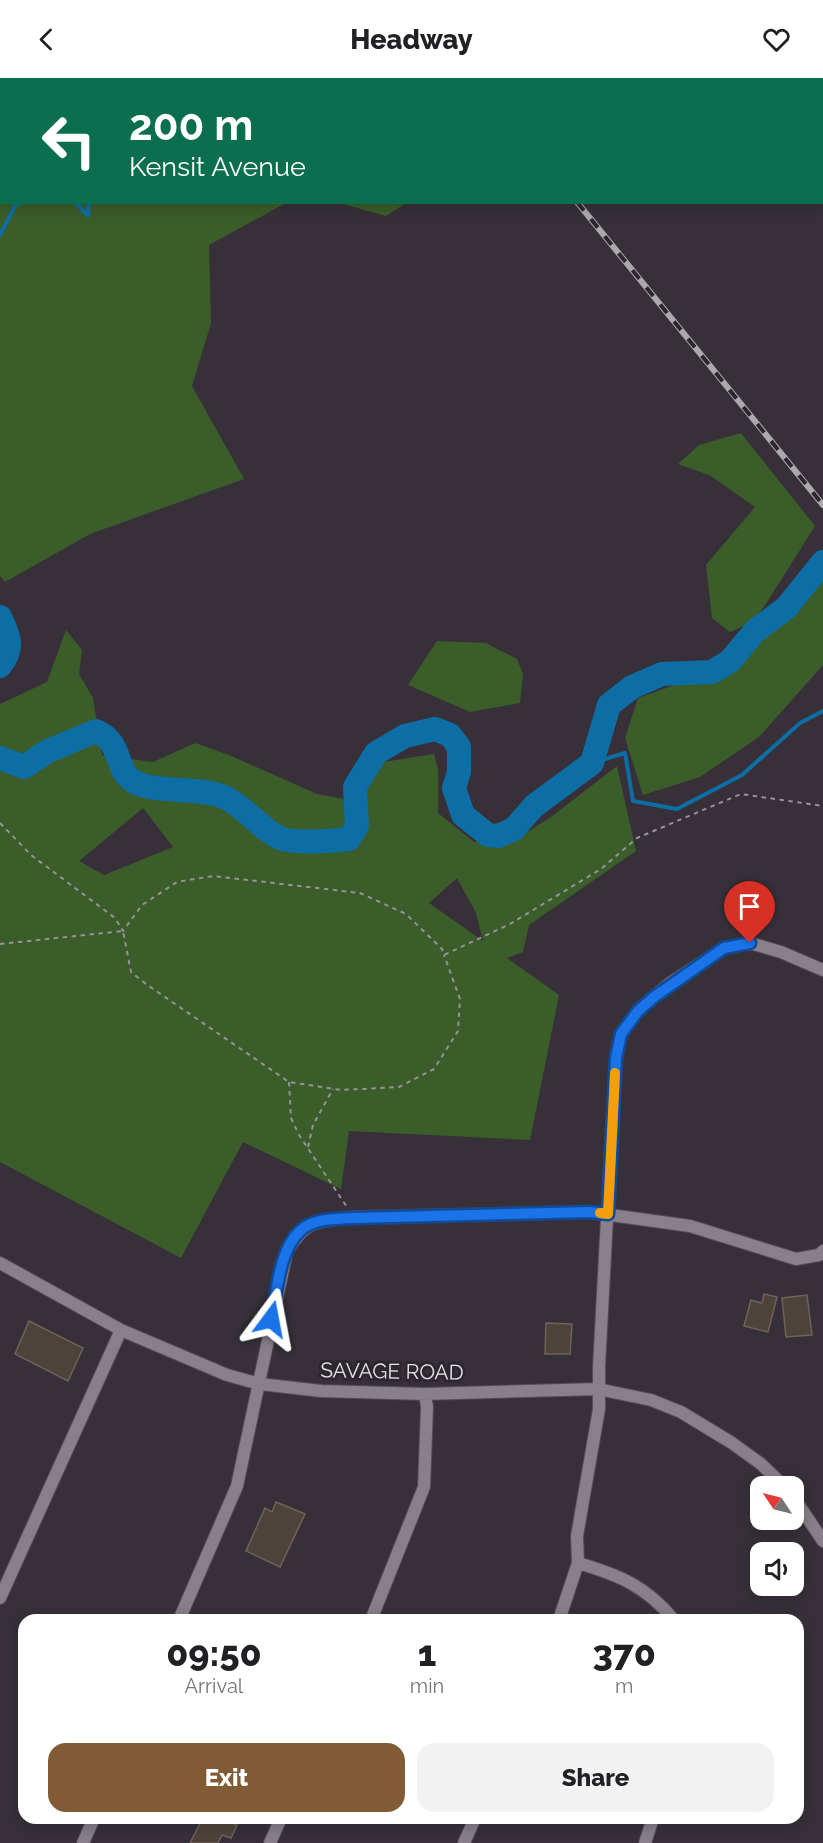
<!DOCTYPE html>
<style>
body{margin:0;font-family:Raleway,sans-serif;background:#f2f2f2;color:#202124;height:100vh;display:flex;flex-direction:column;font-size:22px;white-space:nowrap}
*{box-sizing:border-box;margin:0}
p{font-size:20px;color:#757577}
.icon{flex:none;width:33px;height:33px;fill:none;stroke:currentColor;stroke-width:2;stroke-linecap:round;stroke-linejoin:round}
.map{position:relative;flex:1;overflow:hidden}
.panel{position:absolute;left:18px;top:1536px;width:786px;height:210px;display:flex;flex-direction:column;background:#fff;border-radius:18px;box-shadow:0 3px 15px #0003}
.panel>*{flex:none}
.top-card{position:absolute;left:0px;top:0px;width:824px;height:126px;box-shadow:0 3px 15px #0003;background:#0b6e4f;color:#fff;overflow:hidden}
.needle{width:39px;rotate:305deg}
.buttons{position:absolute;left:750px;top:1398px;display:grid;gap:12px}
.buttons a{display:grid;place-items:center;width:54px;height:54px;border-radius:12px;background:#fff;box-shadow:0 3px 15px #0003;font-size:30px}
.pin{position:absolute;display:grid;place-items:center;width:51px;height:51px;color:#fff;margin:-62px -26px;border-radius:50% 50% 50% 0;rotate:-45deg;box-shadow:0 0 6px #0007}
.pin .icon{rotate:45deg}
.me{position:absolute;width:66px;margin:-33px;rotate:13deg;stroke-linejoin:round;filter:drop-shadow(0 0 4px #0008)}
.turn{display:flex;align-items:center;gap:21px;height:126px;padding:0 30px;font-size:27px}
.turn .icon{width:78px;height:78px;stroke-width:2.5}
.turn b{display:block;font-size:42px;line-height:51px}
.eta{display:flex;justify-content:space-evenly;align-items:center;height:102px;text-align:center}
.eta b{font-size:36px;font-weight:800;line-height:42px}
.action{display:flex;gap:12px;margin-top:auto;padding:12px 30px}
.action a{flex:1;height:69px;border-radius:18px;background:#815b35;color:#fff;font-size:24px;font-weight:800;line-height:69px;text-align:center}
.action a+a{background:#f2f2f2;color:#202124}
header{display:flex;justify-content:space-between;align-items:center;height:78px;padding:0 30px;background:#fff;font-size:27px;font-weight:800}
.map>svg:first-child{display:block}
.green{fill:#3b5d2a;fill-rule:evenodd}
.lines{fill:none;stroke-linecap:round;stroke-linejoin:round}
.stream{stroke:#0d6ea5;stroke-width:4}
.river{stroke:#0d6ea5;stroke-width:24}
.building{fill:#4e433b;stroke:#6e625b;stroke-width:1.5}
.minor-casing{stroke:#534c54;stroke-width:14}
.path{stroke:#979199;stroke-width:2;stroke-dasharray:4.5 4.5;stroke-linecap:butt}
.minor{stroke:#877f8a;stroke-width:12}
.rail-casing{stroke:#ada7ae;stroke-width:6}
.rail{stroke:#2d262f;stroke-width:4;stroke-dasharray:11;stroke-linecap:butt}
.route-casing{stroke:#114b97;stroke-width:15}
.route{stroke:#1a73e8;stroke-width:10}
.slow{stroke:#f59e0b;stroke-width:10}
.labels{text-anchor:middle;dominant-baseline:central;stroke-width:6;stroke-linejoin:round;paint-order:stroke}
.street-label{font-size:21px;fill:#e6e1e7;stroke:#2d262f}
</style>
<header><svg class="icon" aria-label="back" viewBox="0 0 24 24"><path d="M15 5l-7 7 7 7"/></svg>Headway<svg class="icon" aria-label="heart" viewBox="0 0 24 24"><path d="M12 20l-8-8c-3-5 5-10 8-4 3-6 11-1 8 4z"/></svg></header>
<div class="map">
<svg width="823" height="1765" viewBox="0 0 823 1765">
<rect width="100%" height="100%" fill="#373039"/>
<path class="green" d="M0 0 452 1 2 2V124L286 125 209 167 211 245 192 308 244 401 90 456 5 504 0 498Z
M340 125H406L386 138Z
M741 355 815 448 755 543 730 554 712 540 706 487 755 429 711 398 678 386 699 367Z
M823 493V587L759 659 700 699 643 717 625 660 638 620 706 596 735 581Z
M66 552 82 572 79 596 93 620 102 677 153 684 195 665 229 677 317 716 360 724 377 685 434 676 438 692V735L474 764 513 763 551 739 617 688 636 773 529 847 523 874 507 880 559 917 530 1062 349 1053 341 1111 243 1064 181 1180 0 1084V626L47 604ZM143 730 173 769 104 797 79 783ZM457 800 476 835 483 863 429 825Z
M437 563 486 565 517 581 523 596 520 625 470 634 408 607Z"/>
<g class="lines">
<path class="stream" d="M319 2 320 0
M386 2V0
M415 2 417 0
M75 124 88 138 89 124
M0 157 16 126 24 124
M592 685 625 675 633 723 677 731 742 697 800 645 823 633"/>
<path class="river" d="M0 539C10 559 14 570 0 588
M0 680 24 689 48 673 96 653C123 664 114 691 133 703 153 716 199 708 224 719 244 728 263 753 280 760 294 766 333 763 349 761L357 748 355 709 376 675 405 658 435 651 450 657 459 669V694L454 710 463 737 488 757 498 758 514 751 534 728 592 685 609 627 632 609 662 596 712 594 730 583 755 553 786 530 823 484"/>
</g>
<path class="building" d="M764 1216 777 1219 768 1254 744 1248 751 1222 762 1225Z
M807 1217 812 1257 786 1259 782 1220Z
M29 1243 83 1270 68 1303 15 1276Z
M546 1245 572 1246 570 1276H545Z
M276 1424 305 1436 280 1489 246 1473 265 1430 272 1434Z
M203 1740H234L232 1745 237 1747 231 1760 222 1757 218 1765H190Z"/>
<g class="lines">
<defs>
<path id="minor" d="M0 1185 121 1252 227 1297 260 1306 321 1313 425 1316 598 1311 651 1322 681 1334 732 1365 761 1386 784 1408
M794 1420 823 1463
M578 1485C619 1497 646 1508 674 1542
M0 1520 121 1252
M179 1542 237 1408 287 1173C308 1140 317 1144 354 1139L589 1134 690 1148 796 1181 819 1177 823 1173
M371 1542 424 1409 427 1329 425 1316
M559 1542 578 1485 577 1458 599 1331V1289L611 1066 616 980 621 956 638 932 670 905 724 870 750 865 781 874 823 892
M83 1765 94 1740
M270 1765 281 1740
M464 1765 475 1740
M645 1765 653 1740"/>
</defs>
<use href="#minor" class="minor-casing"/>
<path class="path" d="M0 745 31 777 115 840 123 853 142 827 177 804 213 798 360 815 406 836 442 871 444 877 510 846 601 791 637 760 741 716 823 728
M0 866 123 853 131 894 146 906 289 1004 341 1012 399 1009 434 991 458 953 460 921 444 877
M289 1004 291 1040 299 1057 347 1129
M308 1069 313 1047 333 1011"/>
<use href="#minor" class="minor"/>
<defs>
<path id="rail" d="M476 0 478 2
M577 124 823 427"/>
</defs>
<use href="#rail" class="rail-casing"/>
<use href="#rail" class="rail"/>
</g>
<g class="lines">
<defs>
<path id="route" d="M271 1241C277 1215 279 1172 300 1153 313 1140 337 1141 354 1140L589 1134 608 1136 616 980 621 956 638 933 654 919 724 870 750 865"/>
</defs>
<use href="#route" class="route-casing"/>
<use href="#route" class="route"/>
<path class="slow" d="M600 1135 608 1136 615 995"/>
</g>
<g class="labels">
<g class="street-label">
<text transform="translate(392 1293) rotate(1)">SAVAGE ROAD</text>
</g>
</g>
</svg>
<div class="buttons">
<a><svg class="needle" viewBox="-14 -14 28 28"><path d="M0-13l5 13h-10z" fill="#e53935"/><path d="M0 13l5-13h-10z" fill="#757577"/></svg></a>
<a><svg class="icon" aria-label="sound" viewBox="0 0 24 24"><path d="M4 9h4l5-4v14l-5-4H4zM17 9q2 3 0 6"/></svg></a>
</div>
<div class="pin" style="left:750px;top:865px;background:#d93025"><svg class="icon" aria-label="arrive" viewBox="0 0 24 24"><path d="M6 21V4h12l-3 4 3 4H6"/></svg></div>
<svg class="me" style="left:271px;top:1241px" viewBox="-20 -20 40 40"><path d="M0-17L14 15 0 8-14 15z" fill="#1a73e8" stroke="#fff" stroke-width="4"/></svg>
<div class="top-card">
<div class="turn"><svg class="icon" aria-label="left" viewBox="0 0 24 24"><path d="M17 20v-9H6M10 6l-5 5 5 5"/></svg><div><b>200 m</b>Kensit Avenue</div></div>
</div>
<section class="panel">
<div class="eta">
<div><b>09:50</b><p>Arrival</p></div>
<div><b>1</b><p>min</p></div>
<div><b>370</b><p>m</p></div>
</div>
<div class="action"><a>Exit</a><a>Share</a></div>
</section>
</div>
